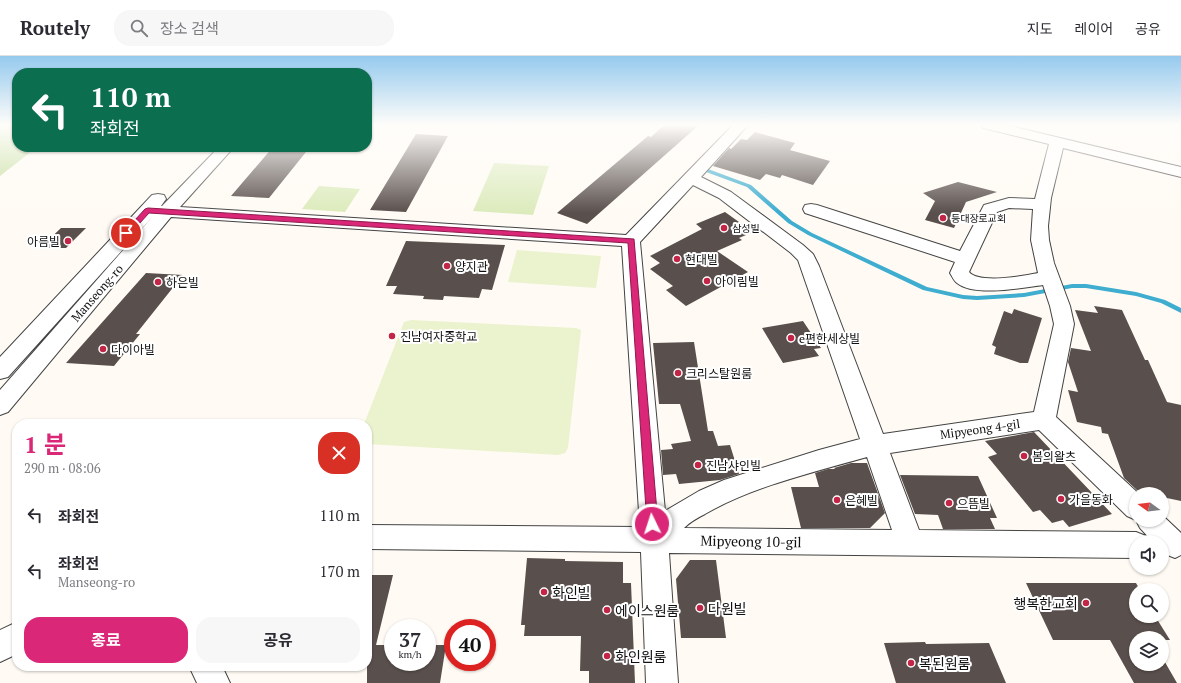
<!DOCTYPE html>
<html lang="ko">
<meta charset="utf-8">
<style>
body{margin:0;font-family:"PT Serif","Noto Sans KR",serif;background:#f7f7f7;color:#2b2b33;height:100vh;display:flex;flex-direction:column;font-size:15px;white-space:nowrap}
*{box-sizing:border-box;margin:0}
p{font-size:13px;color:#7c7c81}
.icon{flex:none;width:22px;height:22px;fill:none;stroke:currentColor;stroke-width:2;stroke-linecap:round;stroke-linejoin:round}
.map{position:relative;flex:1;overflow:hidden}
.details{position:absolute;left:12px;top:363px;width:360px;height:252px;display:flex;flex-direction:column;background:#fff;border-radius:16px;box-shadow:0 1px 3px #0004}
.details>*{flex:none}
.banner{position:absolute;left:12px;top:12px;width:360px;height:84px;border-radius:16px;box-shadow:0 1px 3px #0004;background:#0b6e4f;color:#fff;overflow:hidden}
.needle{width:26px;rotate:285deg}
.tools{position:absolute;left:1129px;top:431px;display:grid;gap:8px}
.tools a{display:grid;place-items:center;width:40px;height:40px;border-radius:50%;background:#fff;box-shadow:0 1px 3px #0004;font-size:20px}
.speed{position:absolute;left:384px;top:563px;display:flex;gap:8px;font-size:20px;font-weight:700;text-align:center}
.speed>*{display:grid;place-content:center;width:52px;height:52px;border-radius:50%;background:#fff;box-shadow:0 1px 3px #0004;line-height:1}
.speed small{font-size:10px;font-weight:400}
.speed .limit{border:6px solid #d22;background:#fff;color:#111}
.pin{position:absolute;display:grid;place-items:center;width:34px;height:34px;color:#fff;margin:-17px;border:2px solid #fff;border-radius:50%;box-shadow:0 1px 4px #0007}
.me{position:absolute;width:44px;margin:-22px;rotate:356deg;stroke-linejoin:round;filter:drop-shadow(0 0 3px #0008)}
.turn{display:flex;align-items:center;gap:14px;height:84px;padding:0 12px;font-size:18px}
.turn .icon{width:52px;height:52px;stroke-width:2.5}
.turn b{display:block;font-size:28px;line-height:34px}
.round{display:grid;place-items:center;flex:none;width:42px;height:42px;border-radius:16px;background:#f7f7f7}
.overview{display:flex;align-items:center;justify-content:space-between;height:68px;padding:0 12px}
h1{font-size:24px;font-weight:700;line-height:30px;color:#db2777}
.action{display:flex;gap:8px;margin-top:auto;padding:8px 12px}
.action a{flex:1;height:46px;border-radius:16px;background:#db2777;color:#fff;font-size:16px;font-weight:700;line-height:46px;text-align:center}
.action a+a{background:#f7f7f7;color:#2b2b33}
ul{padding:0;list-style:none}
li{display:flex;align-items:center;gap:12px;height:56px;padding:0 12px}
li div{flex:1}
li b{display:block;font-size:15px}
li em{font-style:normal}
header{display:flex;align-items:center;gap:24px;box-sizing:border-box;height:56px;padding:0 20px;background:#fff;border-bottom:1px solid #e1e1e2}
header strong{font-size:19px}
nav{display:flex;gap:22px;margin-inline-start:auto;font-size:14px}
.search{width:280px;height:36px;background:#f7f7f7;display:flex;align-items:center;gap:10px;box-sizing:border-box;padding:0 14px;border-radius:16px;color:#7c7c81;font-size:15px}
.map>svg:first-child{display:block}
.green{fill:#dcebbc}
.forest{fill:#c3dc9b}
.pitch{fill:#ebf2ce}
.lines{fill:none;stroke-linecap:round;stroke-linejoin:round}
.stream{fill:#3eadcf;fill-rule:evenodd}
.building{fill:#594f4c}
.minor-casing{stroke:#434343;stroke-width:2}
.minor{fill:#fff;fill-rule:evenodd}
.route{fill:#db2777;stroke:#8e194d}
.poi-dot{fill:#c32547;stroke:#fff;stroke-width:1.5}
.labels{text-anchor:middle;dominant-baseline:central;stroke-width:4;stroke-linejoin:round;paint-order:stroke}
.far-poi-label{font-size:10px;fill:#101010;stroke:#fff;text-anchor:start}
.poi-label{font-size:12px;fill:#101010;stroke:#fff;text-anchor:start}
.street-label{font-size:12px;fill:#101010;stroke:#fff}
.near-street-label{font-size:14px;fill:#101010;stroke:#fff}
.near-poi-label{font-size:14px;fill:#101010;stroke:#fff;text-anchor:start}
</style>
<header>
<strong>Routely</strong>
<div class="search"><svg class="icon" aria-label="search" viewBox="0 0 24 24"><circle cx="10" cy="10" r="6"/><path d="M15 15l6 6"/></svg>장소 검색</div>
<nav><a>지도</a><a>레이어</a><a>공유</a></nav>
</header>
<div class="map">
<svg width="1181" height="627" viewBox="0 0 1181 627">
<rect width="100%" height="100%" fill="#fffbf4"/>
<path class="green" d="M494 107 549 110 533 159 473 155Z
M319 130 360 133 345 156 302 153Z"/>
<path class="forest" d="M0 69H17V91H37L0 120Z"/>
<path class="pitch" d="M517 194 601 200 596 232 508 226Z
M411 264 576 272 581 274 568 392 565 397 558 399 367 388V368H364L404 266Z"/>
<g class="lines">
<path class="stream" d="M708 113 751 129 792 165 812 177 927 231 963 239 977 240 1024 237 1072 228H1086L1136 236 1165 244 1181 252V257L1161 247 1136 240 1086 232H1072L1024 241 977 244 963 243 923 234 808 179 788 167 747 131 706 116V114Z"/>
</g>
<path class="building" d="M664 69H699L587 168 557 157 648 80 651 81Z
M755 76 795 87 790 94 830 105 813 129 782 119 780 122 766 118 760 124 713 110 729 92 731 93 741 83 747 84Z
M416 78 448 80 406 156 370 154Z
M273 91H310L269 142 231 140Z
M958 126 997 136 966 146 954 172 925 164 935 145 923 137Z
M725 156 753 176 739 182 742 184 717 195 748 216 686 250 666 234 673 230 650 213 660 207 650 200 702 173 696 168Z
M61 172H86L66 192H40Z
M406 185 505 189 492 234 482 233 479 242 444 240 443 244 423 243 424 240 393 238 397 230H386Z
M146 217 183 219 136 278H140L114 310 66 307Z
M1094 250 1122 254 1145 304H1148L1167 346 1181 349V445L1162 441V438L1140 437 1124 422 1108 378 1102 377 1101 371 1077 366 1068 334 1078 336 1068 306 1071 292 1091 295 1075 254 1098 257Z
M1014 253 1042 262 1028 307H1020L994 298 996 291 992 289 1004 255 1012 258Z
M803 265 821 292 814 293 819 300 783 307 762 272Z
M694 286 708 375H713L718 390 730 389 739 418 720 424 679 428 676 418 663 419 661 394 673 393 671 388 691 385 680 348H659L653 287Z
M1034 376 1076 420 1112 458 1069 471 1063 464 1052 467 1040 454 1033 456 988 401 997 398 985 385Z
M851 407H867L885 457 870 472H801L791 431H819L815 417 828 413H835L834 412Z
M900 419 978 420 997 462H990L995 473H943L938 459 915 458Z
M527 502 565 503V505L623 506V527H631L635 627H589V615H580L581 580H524L525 569H521Z
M690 504H716L726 582H681L676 523Z
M367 519H393L376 589H393V606H427V589H446L440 627H367Z
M1026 527H1136L1140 534H1136V560H1155L1170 584H1162V582H1136V608H1162V601L1177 627H1134L1110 584H1053Z
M925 586 926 588 989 587 1006 627H896L884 587Z"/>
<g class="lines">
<defs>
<path id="minor" d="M733 69H748L701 121 731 136 803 189 813 198 819 210 883 378 1034 356 1054 268 1050 250 1043 229C1022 232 974 241 957 227 954 225 952 220 950 217L955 206 805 157 803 153 805 149 811 148 817 149 960 195 984 149 1009 142 1035 143 1049 88 983 72 981 69H1006L1181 111V121L1063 92 1051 142 1048 170 1049 184 1054 207 1070 250 1074 268 1056 361 1139 438H1136V464H1162V459L1181 477V499L1175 502 1165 498 1162 495V486H1153L1140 472 1136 464 1127 460 1039 374 890 397 919 474 1136 476 1146 480 1148 486H1136V502L669 497 678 627H646L641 496 367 493V469L640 471 622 190 171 161 8 356 0 359V334L154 159 8 321 0 323V301L152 139 158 138 164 139 166 143 161 150H162L219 91H234L180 151 626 179ZM693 129 719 142 791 197 798 204 860 383 819 394 724 424 699 435 665 455 640 186ZM1009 152 1033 153 1031 184 1038 217C1024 220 979 228 969 216L997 156ZM867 401 892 474 684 472C690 466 697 462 705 458 751 431 814 416 867 401Z
M17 566V598L0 606V574Z
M189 610H222L230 627H197Z"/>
</defs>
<use href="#minor" class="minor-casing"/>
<use href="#minor" class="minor"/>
</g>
<linearGradient id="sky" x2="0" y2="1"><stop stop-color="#95caee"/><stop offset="0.44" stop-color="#fffdfa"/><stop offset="1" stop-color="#fffdfa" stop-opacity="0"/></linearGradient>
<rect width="1181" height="157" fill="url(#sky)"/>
<path class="route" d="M148 152 634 183 658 468 656 472 652 473 648 472 647 468 628 187 149 157 129 179H124V176L145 153Z"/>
<g class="poi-dot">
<circle cx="943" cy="162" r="4"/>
<circle cx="724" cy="172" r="4"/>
<circle cx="68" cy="185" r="4"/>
<circle cx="677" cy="203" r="4"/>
<circle cx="447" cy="210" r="4"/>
<circle cx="707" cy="225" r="4"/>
<circle cx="158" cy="226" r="4"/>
<circle cx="392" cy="280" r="4"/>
<circle cx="791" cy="282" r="4"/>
<circle cx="103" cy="293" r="4"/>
<circle cx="678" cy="317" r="4"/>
<circle cx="1024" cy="400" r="4"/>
<circle cx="698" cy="409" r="4"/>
<circle cx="1061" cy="443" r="4"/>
<circle cx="837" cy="444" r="4"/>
<circle cx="949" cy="447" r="4"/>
<circle cx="544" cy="536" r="4"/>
<circle cx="1086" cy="547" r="4"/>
<circle cx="700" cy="552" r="4"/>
<circle cx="607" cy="554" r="4"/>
<circle cx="607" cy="600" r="4"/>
<circle cx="911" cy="607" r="4"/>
</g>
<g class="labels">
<g class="far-poi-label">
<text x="951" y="162">등대장로교회</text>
<text x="732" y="172">삼성빌</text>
</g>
<g class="poi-label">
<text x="60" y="185" text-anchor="end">아름빌</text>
<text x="685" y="203">현대빌</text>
<text x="455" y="210">양지관</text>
<text x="715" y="225">아이림빌</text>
<text x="166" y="226">하은빌</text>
<text x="400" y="280">진남여자중학교</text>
<text x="799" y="282">e편한세상빌</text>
<text x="111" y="293">다이아빌</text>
<text x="686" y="317">크리스탈원룸</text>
<text x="1032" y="400">봄의왈츠</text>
<text x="706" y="409">진남샤인빌</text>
<text x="1069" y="443">가을동화</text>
<text x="845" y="444">은혜빌</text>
<text x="957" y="447">으뜸빌</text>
</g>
<g class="street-label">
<text transform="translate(97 237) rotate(-49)">Manseong-ro</text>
<text transform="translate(980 373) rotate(-8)">Mipyeong 4-gil</text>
</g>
<g class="near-street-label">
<text transform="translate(751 485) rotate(1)">Mipyeong 10-gil</text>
</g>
<g class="near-poi-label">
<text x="552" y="536">화인빌</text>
<text x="1078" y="547" text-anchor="end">행복한교회</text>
<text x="708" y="552">다원빌</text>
<text x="615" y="554">에이스원룸</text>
<text x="615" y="600">화인원룸</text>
<text x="919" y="607">복된원룸</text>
</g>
</g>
</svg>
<div class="tools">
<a><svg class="needle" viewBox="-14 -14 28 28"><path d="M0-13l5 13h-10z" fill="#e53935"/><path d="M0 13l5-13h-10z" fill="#7c7c81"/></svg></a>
<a><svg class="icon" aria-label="sound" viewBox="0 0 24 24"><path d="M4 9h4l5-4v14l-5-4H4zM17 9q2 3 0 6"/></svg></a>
<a><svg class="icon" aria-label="search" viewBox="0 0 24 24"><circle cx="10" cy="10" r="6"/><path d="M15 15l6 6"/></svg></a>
<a><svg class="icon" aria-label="layers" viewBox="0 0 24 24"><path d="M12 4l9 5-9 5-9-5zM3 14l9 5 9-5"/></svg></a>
</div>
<div class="speed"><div>37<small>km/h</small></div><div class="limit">40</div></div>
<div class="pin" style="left:126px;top:177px;background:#d93025"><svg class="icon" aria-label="arrive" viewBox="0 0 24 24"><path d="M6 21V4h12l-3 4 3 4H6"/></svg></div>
<svg class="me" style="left:652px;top:468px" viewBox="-20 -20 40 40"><circle r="17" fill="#db2777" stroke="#fff" stroke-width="3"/><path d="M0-11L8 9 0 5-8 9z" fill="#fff"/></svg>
<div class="banner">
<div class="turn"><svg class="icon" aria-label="left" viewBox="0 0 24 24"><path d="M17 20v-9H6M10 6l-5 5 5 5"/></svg><div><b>110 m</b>좌회전</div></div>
</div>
<section class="details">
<div class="overview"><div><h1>1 분</h1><p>290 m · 08:06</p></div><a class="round" style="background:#d93025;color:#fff"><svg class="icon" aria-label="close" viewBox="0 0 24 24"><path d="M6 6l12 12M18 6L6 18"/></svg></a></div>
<ul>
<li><svg class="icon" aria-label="left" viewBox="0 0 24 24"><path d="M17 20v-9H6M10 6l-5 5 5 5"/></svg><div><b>좌회전</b></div><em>110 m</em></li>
<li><svg class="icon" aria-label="left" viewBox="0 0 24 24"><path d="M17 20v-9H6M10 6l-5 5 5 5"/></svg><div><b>좌회전</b><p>Manseong-ro</p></div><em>170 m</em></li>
</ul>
<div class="action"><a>종료</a><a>공유</a></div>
</section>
</div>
